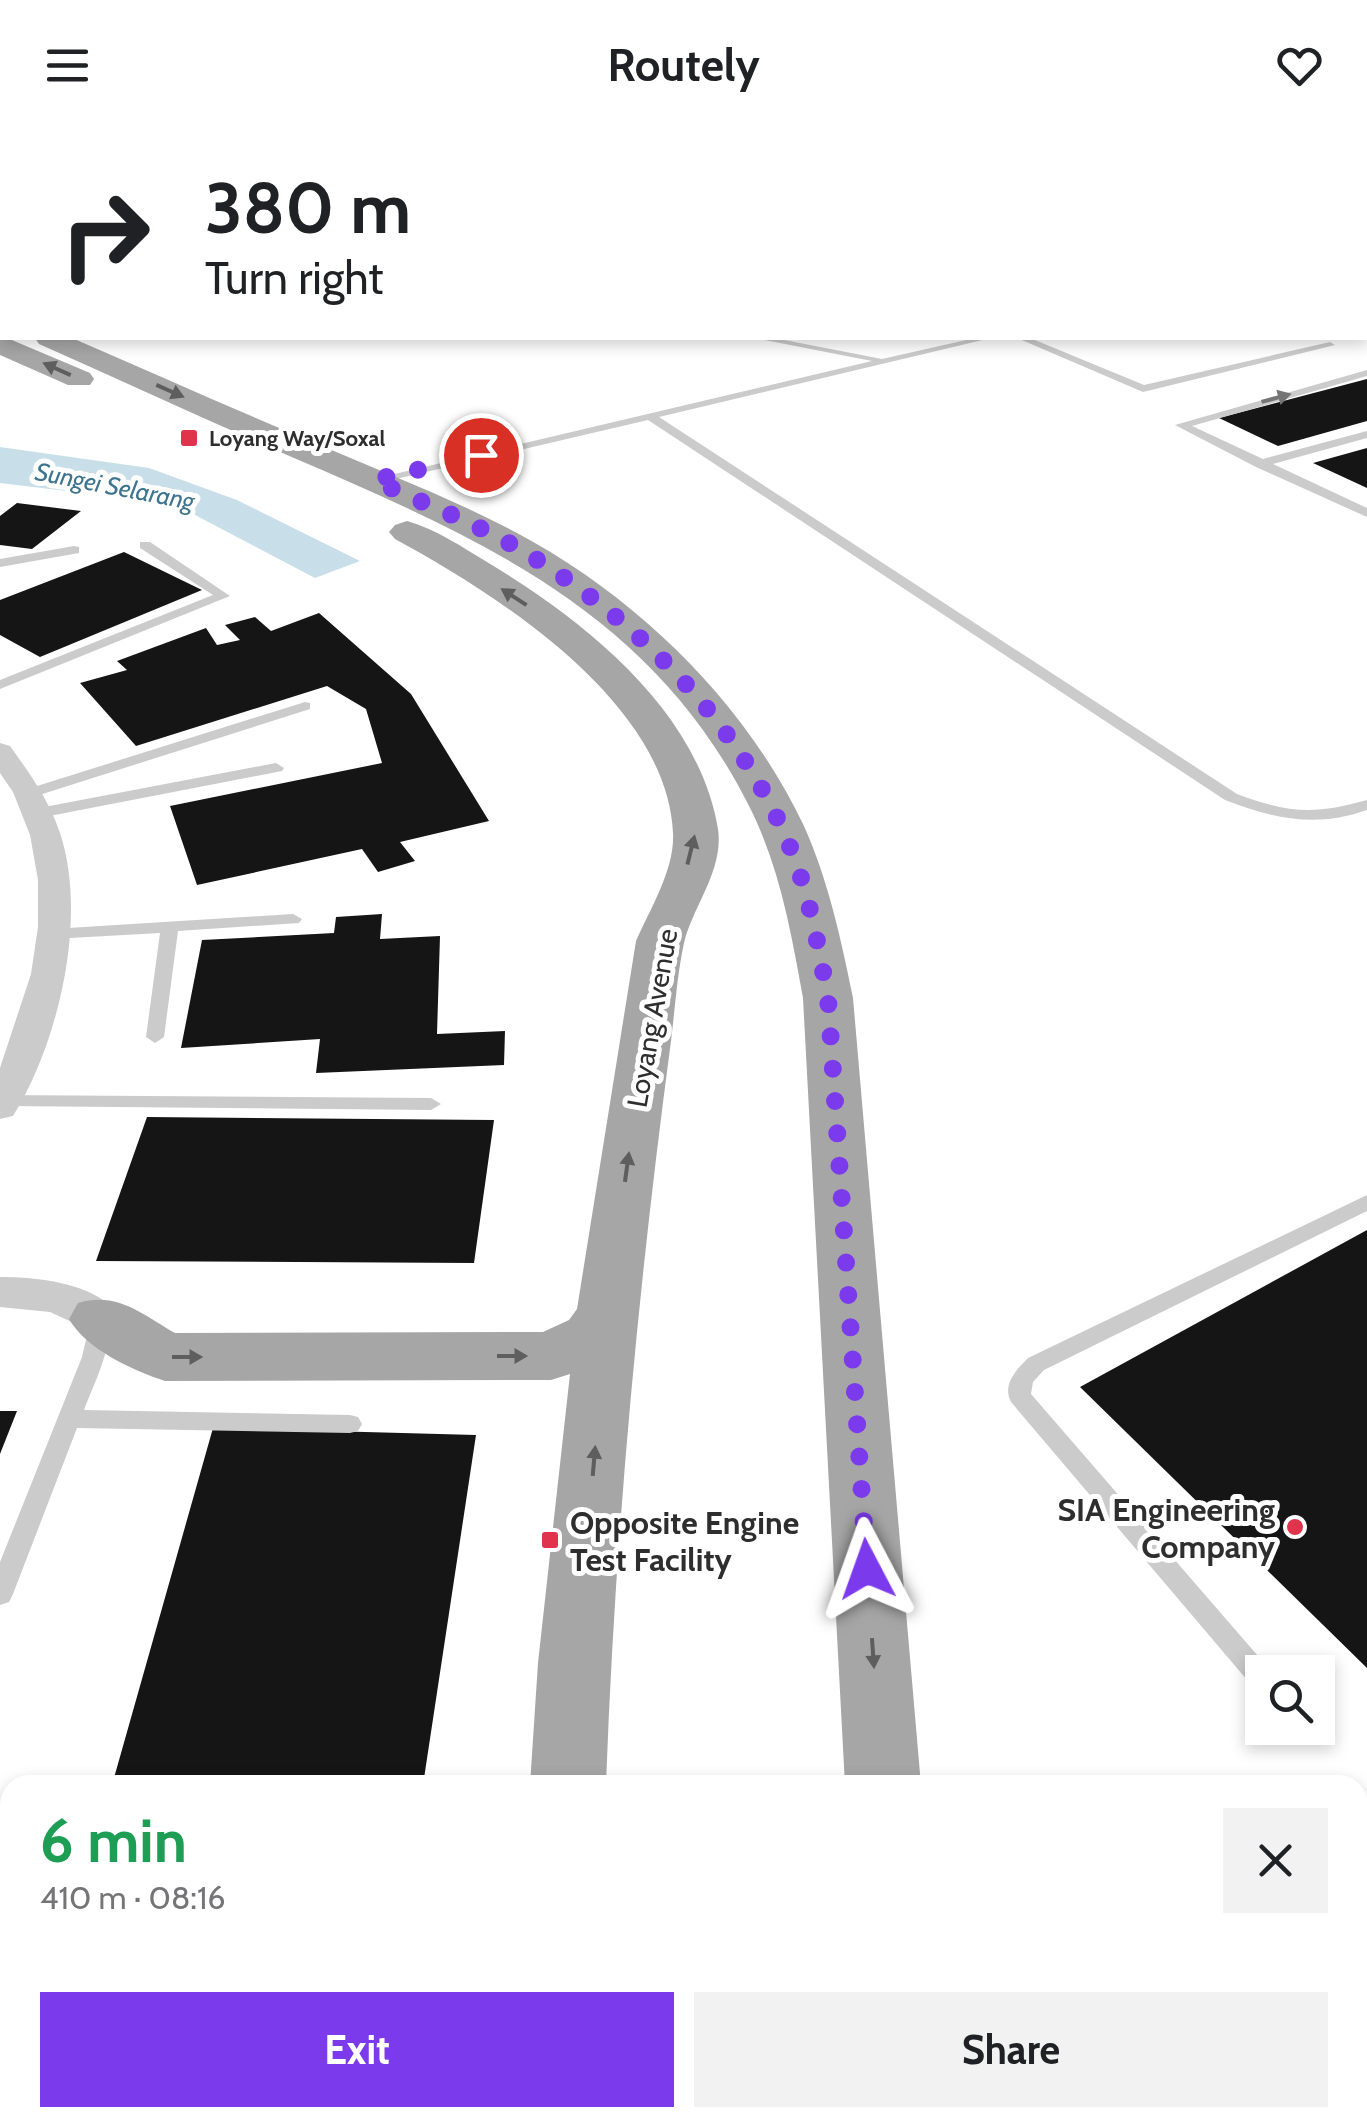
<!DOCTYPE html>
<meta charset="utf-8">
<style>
body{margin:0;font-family:Cabin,sans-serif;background:#f2f2f2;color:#202124;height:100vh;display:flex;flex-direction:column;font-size:38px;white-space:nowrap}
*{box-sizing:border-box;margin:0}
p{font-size:32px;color:#757577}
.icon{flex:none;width:55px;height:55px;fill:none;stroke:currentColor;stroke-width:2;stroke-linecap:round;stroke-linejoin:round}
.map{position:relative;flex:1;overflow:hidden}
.drawer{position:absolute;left:0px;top:1645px;width:1368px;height:352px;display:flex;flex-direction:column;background:#fff;border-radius:30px 30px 0 0;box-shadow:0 5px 15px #0003}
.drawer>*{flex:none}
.banner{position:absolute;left:0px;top:0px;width:1368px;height:210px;box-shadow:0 5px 15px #0003;background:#fff;color:#202124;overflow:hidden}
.tools{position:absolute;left:1245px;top:1525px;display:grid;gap:20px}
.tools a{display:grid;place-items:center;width:90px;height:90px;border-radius:0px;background:#fff;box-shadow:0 5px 15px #0003;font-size:50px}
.pin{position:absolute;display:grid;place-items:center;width:85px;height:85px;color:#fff;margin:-42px;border:5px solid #fff;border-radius:50%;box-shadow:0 2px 10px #0007}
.me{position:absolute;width:110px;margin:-55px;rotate:356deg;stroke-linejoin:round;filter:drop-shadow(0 0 8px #0008)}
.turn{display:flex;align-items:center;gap:35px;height:210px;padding:0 40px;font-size:45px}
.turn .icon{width:130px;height:130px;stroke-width:2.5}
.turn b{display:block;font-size:70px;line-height:85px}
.round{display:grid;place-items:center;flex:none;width:105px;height:105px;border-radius:0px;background:#f2f2f2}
.summary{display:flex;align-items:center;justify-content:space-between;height:170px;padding:0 40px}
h1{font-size:60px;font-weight:700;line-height:75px;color:#1e9e55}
.button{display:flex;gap:20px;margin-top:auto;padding:20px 40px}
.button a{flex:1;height:115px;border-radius:0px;background:#7c3aed;color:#fff;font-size:40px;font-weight:700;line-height:115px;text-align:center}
.button a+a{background:#f2f2f2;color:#202124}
header{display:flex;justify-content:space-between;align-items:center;height:130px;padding:0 40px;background:#fff;font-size:45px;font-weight:700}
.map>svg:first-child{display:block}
.green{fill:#e5ebdb}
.water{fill:#c8dfea}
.building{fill:#151515}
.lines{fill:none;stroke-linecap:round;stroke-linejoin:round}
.lane{fill:#cbcbcb;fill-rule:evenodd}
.street{fill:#cbcbcb;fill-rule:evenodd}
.primary{fill:#a6a6a6;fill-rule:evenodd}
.oneway{fill:#5e5e5e}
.oneway2{fill:#757575}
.route{stroke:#7c3aed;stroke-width:18;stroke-dasharray:0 32.4}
.poi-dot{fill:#e0344d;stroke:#fff;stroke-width:4}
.labels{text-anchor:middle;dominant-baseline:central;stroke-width:10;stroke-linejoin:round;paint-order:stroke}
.far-poi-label{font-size:22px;font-weight:bold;fill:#2e2e2e;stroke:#fff;text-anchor:start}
.far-water-label{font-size:25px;font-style:italic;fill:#3e748d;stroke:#fff}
.street-label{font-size:28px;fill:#2e2e2e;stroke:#fff}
.near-poi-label{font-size:32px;font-weight:bold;fill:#2e2e2e;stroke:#fff;text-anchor:end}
</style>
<header><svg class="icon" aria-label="menu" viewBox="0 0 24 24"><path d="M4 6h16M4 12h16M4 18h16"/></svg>Routely<svg class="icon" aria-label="heart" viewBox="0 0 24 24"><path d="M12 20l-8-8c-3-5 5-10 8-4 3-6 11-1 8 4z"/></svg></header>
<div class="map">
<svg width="1367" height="1997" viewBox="0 0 1367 1997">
<rect width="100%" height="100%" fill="#fff"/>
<path class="green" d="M65 0H1367V24L1365 2H62Z
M1358 1760H1367V1997H1022L1021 1988H1358Z"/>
<path class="water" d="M0 317 149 338 237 370 360 431 315 448 174 374 0 353Z"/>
<path class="building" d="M1367 249V291L1278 316 1219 288Z
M1367 318V358L1313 333Z
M17 373 81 381 32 419 0 415V386Z
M124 422 202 460 40 527 0 505V470Z
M319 483 411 564 489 691 400 712 415 731 378 742 362 719 197 755 170 676 382 633 366 579 327 556 136 616 80 553 127 540 117 531 206 498 217 515 240 510 225 495 255 487 271 501Z
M382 784 380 809 440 806 437 904 505 901 504 935 316 943 320 909 181 918 202 810 334 803 336 787Z
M147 987 494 990 474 1133 96 1131Z
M1367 1100V1538L1080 1257Z
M0 1281H17L0 1324Z
M213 1298 476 1305 423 1655H112Z
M0 1959 10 1960V1988H311L309 1997H0Z"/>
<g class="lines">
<path class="lane" d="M0 29H2V34H0Z
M1365 32H1367V36H1365Z
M1365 62H1367V68H1365Z
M2 88V94L0 95V89Z
M1365 112H1367V118H1365Z
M1365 175H1367V182H1365Z
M754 208H774L882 229 975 208H991L659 287 1237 664C1288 683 1314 685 1367 670V680C1316 698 1274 689 1225 670L648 290 375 354 369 350 872 231Z
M1017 208H1030L1144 255 1330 212 1335 215 1143 262Z
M1367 240V246L1192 296 1263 329 1367 301V308L1273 334 1367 378V387L1256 337 1175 295Z
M140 412H150L230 466 0 559V550L213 465 140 418Z
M74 416 79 417V423L0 437V429Z
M305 572 310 573V579L33 667H21L19 664 21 661Z
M276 633 284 638 282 641 39 688 31 683 39 678Z
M293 784 302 789 299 793 178 801 164 907 155 913 146 907 160 803 52 809 43 804 52 799Z
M0 965 431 968 441 974 431 980 4 976 0 975Z
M1367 1065V1081L1044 1240 1033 1252 1031 1264 1271 1541 1262 1542V1561L1253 1557 1011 1272C1002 1255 1016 1240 1028 1228Z
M100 1181 108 1183C117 1208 93 1256 84 1280L350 1285 358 1287 362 1294 358 1301 350 1303 77 1298 13 1464 9 1472 0 1475V1432L82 1227 92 1183Z
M0 1754H10V1782H0Z"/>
<path class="street" d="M0 613 10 616C30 644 49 670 60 703 88 787 59 912 13 986L0 989V938L31 844 38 797V750L30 705 13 662 0 643Z
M0 1147C37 1147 101 1153 121 1189L115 1200 100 1205 50 1182 0 1177Z"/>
<path class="primary" d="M0 205 90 243 94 249 90 255H68L0 225Z
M35 208H72C153 243 233 279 315 313 389 345 465 373 535 413 647 477 747 577 803 694 828 749 841 809 853 868L921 1655H845L803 868C791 801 779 733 747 672 650 482 480 408 294 328 209 291 124 252 39 214Z
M407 391C436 399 462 417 487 432 585 491 698 580 718 699 724 740 693 776 684 813 677 845 675 879 671 911 638 1158 615 1405 606 1655H530L538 1533 570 1244 551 1250 165 1251C132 1240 86 1219 69 1189L78 1173C117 1161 142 1184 175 1203L543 1202 569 1190 577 1179 636 811C650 779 675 739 673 703 667 572 498 465 395 409L389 402 395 395Z
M508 1988H596L595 1997H507Z
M863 1988H951L952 1997H864Z"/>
</g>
<defs><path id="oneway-solid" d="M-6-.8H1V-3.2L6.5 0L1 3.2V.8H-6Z" transform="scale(2.5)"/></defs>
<g class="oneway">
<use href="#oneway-solid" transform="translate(57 239) rotate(-156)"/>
<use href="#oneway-solid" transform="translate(170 261) rotate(24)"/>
<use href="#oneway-solid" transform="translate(514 467) rotate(-147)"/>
<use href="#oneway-solid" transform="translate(691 720) rotate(-76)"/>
<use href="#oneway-solid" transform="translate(627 1037) rotate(-82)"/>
<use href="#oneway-solid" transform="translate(512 1226)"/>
<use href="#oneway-solid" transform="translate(187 1227)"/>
<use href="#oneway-solid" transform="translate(594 1331) rotate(-85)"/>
<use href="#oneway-solid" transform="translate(873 1523) rotate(86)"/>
</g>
<use class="oneway2" href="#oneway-solid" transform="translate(1276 268) rotate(-15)"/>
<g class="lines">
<path class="route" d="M481 325 374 350C424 374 479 394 526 423 643 494 745 599 794 727 811 773 819 820 828 868L867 1439"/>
</g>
<g class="poi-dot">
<rect x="179" y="298" width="20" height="20" rx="5"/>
<circle cx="1295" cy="1397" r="10"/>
<rect x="540" y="1400" width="20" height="20" rx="5"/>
</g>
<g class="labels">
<g class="far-poi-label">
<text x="209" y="308">Loyang Way/Soxal</text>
</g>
<g class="far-water-label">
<text transform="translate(115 356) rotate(11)">Sungei Selarang</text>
</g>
<g class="street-label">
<text transform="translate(652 888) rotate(-80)">Loyang Avenue</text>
</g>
<g class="near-poi-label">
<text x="1275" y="1379">SIA Engineering<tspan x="1275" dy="37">Company</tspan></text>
<text x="570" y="1392" text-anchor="start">Opposite Engine<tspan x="570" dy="37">Test Facility</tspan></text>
</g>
</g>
</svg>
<div class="tools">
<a><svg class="icon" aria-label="search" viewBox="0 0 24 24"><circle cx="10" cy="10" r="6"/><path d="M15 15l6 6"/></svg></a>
</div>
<div class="pin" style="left:481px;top:325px;background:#d93025"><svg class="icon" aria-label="arrive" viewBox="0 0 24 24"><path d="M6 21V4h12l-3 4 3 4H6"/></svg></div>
<svg class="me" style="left:867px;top:1439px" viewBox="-20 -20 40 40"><path d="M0-17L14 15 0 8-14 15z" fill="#7c3aed" stroke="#fff" stroke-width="4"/></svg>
<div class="banner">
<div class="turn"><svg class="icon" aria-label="right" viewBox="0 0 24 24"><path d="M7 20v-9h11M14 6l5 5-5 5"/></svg><div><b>380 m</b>Turn right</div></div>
</div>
<section class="drawer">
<div class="summary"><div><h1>6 min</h1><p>410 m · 08:16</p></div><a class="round"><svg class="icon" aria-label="close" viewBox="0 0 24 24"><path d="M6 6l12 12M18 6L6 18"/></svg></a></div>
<div class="button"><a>Exit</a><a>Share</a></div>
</section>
</div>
